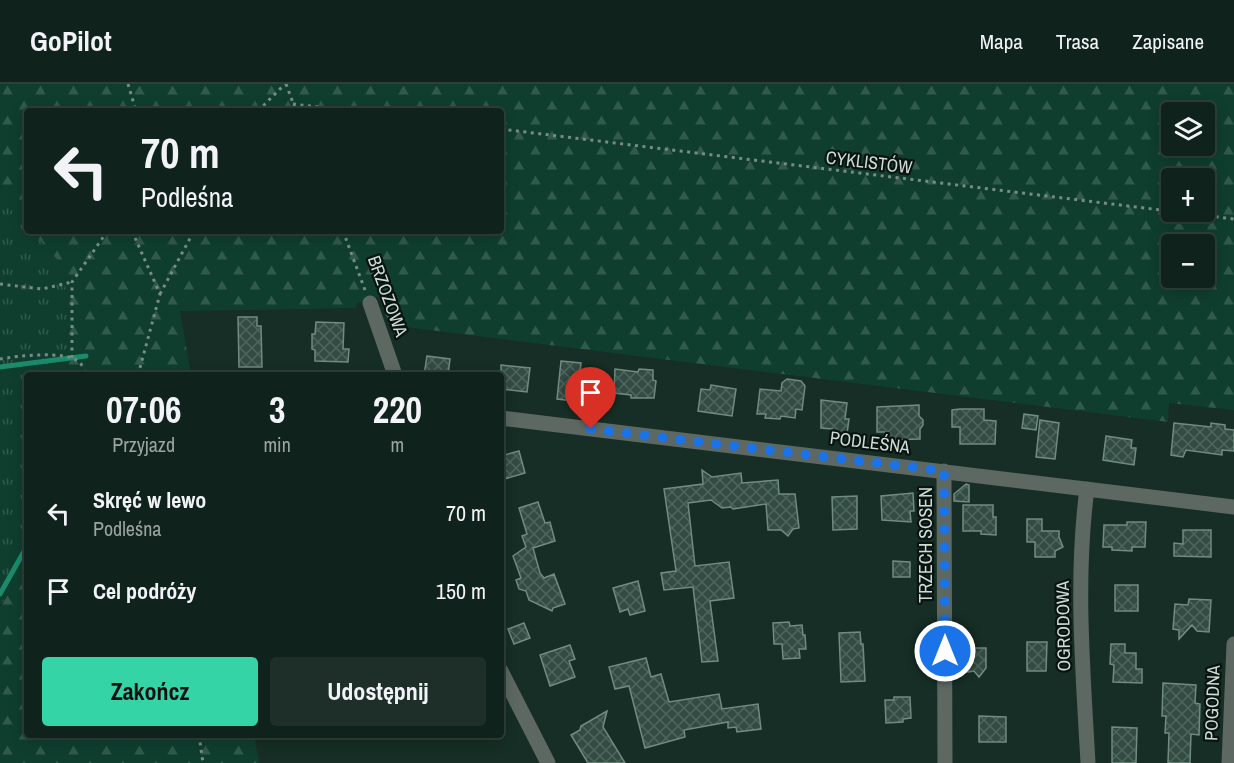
<!DOCTYPE html>
<html lang="pl">
<meta charset="utf-8">
<style>
body{margin:0;font-family:"Archivo Narrow",sans-serif;background:#1e2f29;color:#f1f3f6;height:100vh;display:flex;flex-direction:column;font-size:22px;white-space:nowrap}
*{box-sizing:border-box;margin:0}
p{font-size:20px;color:#9ca4a3}
.icon{flex:none;width:33px;height:33px;fill:none;stroke:currentColor;stroke-width:2;stroke-linecap:round;stroke-linejoin:round}
.map{position:relative;flex:1;overflow:hidden}
.drawer{position:absolute;left:24px;top:288px;width:480px;height:366px;display:flex;flex-direction:column;background:#10221c;border-radius:6px;box-shadow:0 3px 15px #0003,0 0 0 2px #303f3b}
.drawer>*{flex:none}
.top-card{position:absolute;left:24px;top:24px;width:480px;height:126px;border-radius:6px;box-shadow:0 3px 15px #0003,0 0 0 2px #303f3b;background:#10221c;color:#f1f3f6;overflow:hidden}
.tools{position:absolute;left:1161px;top:18px;display:grid;gap:12px}
.tools a{display:grid;place-items:center;width:54px;height:54px;border-radius:6px;background:#10221c;box-shadow:0 3px 15px #0003,0 0 0 2px #303f3b;font-size:30px}
.pin{position:absolute;display:grid;place-items:center;width:51px;height:51px;color:#fff;margin:-62px -26px;border-radius:50% 50% 50% 0;rotate:-45deg;box-shadow:0 0 6px #0007}
.pin .icon{rotate:45deg}
.me{position:absolute;width:66px;margin:-33px;rotate:0deg;stroke-linejoin:round;filter:drop-shadow(0 0 4px #0008)}
.turn{display:flex;align-items:center;gap:21px;height:126px;padding:0 18px;font-size:27px}
.turn .icon{width:78px;height:78px;stroke-width:2.5}
.turn b{display:block;font-size:42px;line-height:51px}
.eta{display:flex;justify-content:space-evenly;align-items:center;height:102px;text-align:center}
.eta b{font-size:36px;font-weight:800;line-height:42px}
.primary-button{display:flex;gap:12px;margin-top:auto;padding:12px 18px}
.primary-button a{flex:1;height:69px;border-radius:6px;background:#35d4a7;color:#111;font-size:24px;font-weight:800;line-height:69px;text-align:center}
.primary-button a+a{background:#1e2f29;color:#f1f3f6}
ul{padding:0;list-style:none}
li{display:flex;align-items:center;gap:18px;height:78px;padding:0 18px}
li div{flex:1}
li b{display:block;font-size:22px}
li em{font-style:normal}
header{display:flex;align-items:center;gap:36px;box-sizing:border-box;height:84px;padding:0 30px;background:#10221c;border-bottom:2px solid #303f3b}
header strong{font-size:28px}
nav{display:flex;gap:33px;margin-inline-start:auto;font-size:21px}
.map>svg:first-child{display:block}
.grass{fill:url(#grass-tufts)}
.forest{fill:url(#forest-firs);fill-rule:evenodd}
.lines{fill:none;stroke-linecap:round;stroke-linejoin:round}
.stream{stroke:#1b8b6c;stroke-width:5}
.building{fill:url(#building-cross-hatch);stroke:#708b80;stroke-width:1.5}
.path{stroke:#788b84;stroke-width:3;stroke-dasharray:3 4.5;stroke-linecap:butt}
.minor{stroke:#5d6863;stroke-width:15}
.route{stroke:#1a73e8;stroke-width:10;stroke-dasharray:0 18}
.labels{text-anchor:middle;dominant-baseline:central;stroke-width:4.5;stroke-linejoin:round;paint-order:stroke}
.street-label{font-size:18px;fill:#cedcd6;stroke:#091410}
</style>
<header>
<strong>GoPilot</strong>
<nav><a>Mapa</a><a>Trasa</a><a>Zapisane</a></nav>
</header>
<div class="map">
<svg width="1234" height="679" viewBox="0 0 1234 679">
<defs>
<pattern id="grass-tufts" width="24" height="20" patternUnits="userSpaceOnUse" patternTransform="scale(1.5)"><rect width="24" height="20" fill="#0f3e2f"/><path d="M3 7l-1-3M5 7V3M7 7l1-3M15 17l-1-3M17 17v-4M19 17l1-3" fill="none" stroke="#31594c"/></pattern>
<pattern id="forest-firs" width="22" height="20" patternUnits="userSpaceOnUse" patternTransform="scale(1.5)"><rect width="22" height="20" fill="#0f3e2f"/><path d="M5 1l3.5 6h-7zM16 11l3.5 6h-7z" fill="#31594c"/></pattern>
<pattern id="building-cross-hatch" width="8" height="8" patternUnits="userSpaceOnUse" patternTransform="scale(1.5)"><rect width="8" height="8" fill="#334c43"/><path d="M0 0l8 8M0 8l8-8" fill="none" stroke="#4f655d"/></pattern>
</defs>
<rect width="100%" height="100%" fill="#162e25"/>
<path class="grass" d="M0 96 5 119 27 143V147H31L65 184 69 291H27V476L20 494 0 522Z"/>
<path class="forest" d="M0 0H1234V326L1169 319 1168 338 390 241 378 213 357 219 356 224 180 227 191 291H69L65 184 31 147H501V27H27V143L5 119 0 96ZM1172 28H1204V62H1172ZM1172 94H1204V128H1172ZM1172 160H1204V194H1172Z
M27 476V651H254L259 679H0V522L20 494Z"/>
<g class="lines">
<path class="stream" d="M0 283 86 272
M0 510 27 462"/>
</g>
<path class="building" d="M238 233H257V242H261L262 283H239Z
M316 238 344 239 343 265H349L348 278 315 277V266L312 265V250H315Z
M427 272 450 275 448 291H424Z
M561 277 581 279 579 298 576 297 574 317 557 315Z
M501 281 530 284 527 308 501 305Z
M615 285 638 288 639 285 653 286V296L656 297 654 314H631V311L614 309Z
M787 295 801 297 805 302 802 326 796 325 795 334 781 332 780 335 765 334 766 330H757L760 305 781 307 782 299Z
M711 301 736 305 732 332 698 327 701 305 710 306Z
M821 316 847 319 845 335H849L847 350 832 349V345L821 344Z
M919 321V332L923 336V341L920 345V355L886 356 885 348H877V323Z
M960 325H984V336L996 337 995 360H960V343H952V326Z
M1024 330 1038 332 1036 346 1022 344Z
M1040 336 1059 339 1055 375 1036 373Z
M1174 339 1211 343V339L1225 341V345L1234 346V367L1222 366V371L1186 366 1183 373 1171 371Z
M1106 352 1132 356 1131 364H1136L1134 381 1103 376Z
M519 367 525 389 501 396V372Z
M702 386 712 393 741 389 742 399 778 396 779 410H795L799 444 793 445 788 452 781 446H768L766 420 733 425 731 423 722 424 711 416 688 419 695 482 729 478 734 514 710 517 718 577 702 578 693 503 664 506 661 489 676 487 664 405 703 400Z
M966 400 969 401V418L954 417V410Z
M913 409 914 427H910L911 438 882 436 881 412Z
M857 412V445L833 446 832 413Z
M538 418 545 439 550 438 555 457 533 464 540 489 544 494 554 490 565 520 553 524 552 527 529 516 526 507 519 505 516 496 521 494 513 472 526 463 522 452 527 450 519 424Z
M963 421H993V433H996V451L981 450V447H963Z
M1027 435H1042V447H1059V453L1063 463 1055 467V473H1035V458H1027Z
M1127 438H1146L1145 463H1132V467L1112 466V463H1103L1104 441H1127Z
M1183 446H1211V473L1174 472V459L1183 460Z
M893 477 910 478V493H893Z
M638 497 645 527 630 531 628 525 620 528 613 504Z
M1115 501H1138V527H1115Z
M1189 515 1211 516 1209 548 1197 547 1192 541 1179 555V546L1173 545 1175 520 1188 521Z
M789 538 790 542 802 541 803 551H805L806 565H799L800 574 783 575 782 560H774L773 539Z
M524 539 530 554 514 560 508 545Z
M860 548 861 560H863L865 597 841 598 839 549Z
M1027 558H1047L1046 587H1027Z
M1111 560H1125V569H1136V585H1142V599L1113 598 1114 581 1110 580Z
M570 561 575 575 569 577 575 593 550 602 540 571Z
M968 564H986V584L979 593 974 587 968 588Z
M646 574 651 593 661 590 669 618 719 610 722 625 758 620 761 645 737 648 736 643 728 644V638L684 646 685 653 645 664 629 602 615 605 609 583Z
M1163 599 1196 601 1195 619 1200 620 1199 651 1191 650 1190 679H1168L1169 649H1165L1166 632H1162Z
M894 613H910L911 634 903 635V638L886 639 885 616H894Z
M607 627 603 643 625 679H588L571 651 580 646 581 642Z
M979 632 1006 633V658H979Z
M1112 643 1137 644 1136 679H1112Z"/>
<g class="lines">
<path class="path" d="M128 0 136 27
M286 0 296 27
M293 20 353 27
M258 27 285 0
M501 45 1234 135
M132 147 160 210 138 291
M166 147 191 150
M343 147 365 206
M0 200 42 205 72 198
M160 210 194 147
M72 274V198L104 152 119 147
M0 275C17 272 66 266 79 278 83 281 84 287 86 291
M199 651 203 679"/>
<path class="minor" d="M370 219 395 291
M501 334 1234 423
M944 387 945 679
M1087 405C1075 495 1083 588 1088 679
M501 587 548 679
M1229 679 1234 560"/>
</g>
<g class="lines">
<path class="route" d="M591 345 944 387 945 567"/>
</g>
<g class="labels">
<g class="street-label">
<text transform="translate(869 78) rotate(7)">CYKLISTÓW</text>
<text transform="translate(388 212) rotate(70)">BRZOZOWA</text>
<text transform="translate(870 358) rotate(7)">PODLEŚNA</text>
<text transform="translate(925 461) rotate(-90)">TRZECH SOSEN</text>
<text transform="translate(1063 542) rotate(-91)">OGRODOWA</text>
<text transform="translate(1212 619) rotate(-88)">POGODNA</text>
</g>
</g>
</svg>
<div class="tools">
<a><svg class="icon" aria-label="layers" viewBox="0 0 24 24"><path d="M12 4l9 5-9 5-9-5zM3 14l9 5 9-5"/></svg></a>
<a>+</a>
<a>−</a>
</div>
<div class="pin" style="left:591px;top:345px;background:#d93025"><svg class="icon" aria-label="arrive" viewBox="0 0 24 24"><path d="M6 21V4h12l-3 4 3 4H6"/></svg></div>
<svg class="me" style="left:945px;top:567px" viewBox="-20 -20 40 40"><circle r="17" fill="#1a73e8" stroke="#fff" stroke-width="3"/><path d="M0-11L8 9 0 5-8 9z" fill="#fff"/></svg>
<div class="top-card">
<div class="turn"><svg class="icon" aria-label="left" viewBox="0 0 24 24"><path d="M17 20v-9H6M10 6l-5 5 5 5"/></svg><div><b>70 m</b>Podleśna</div></div>
</div>
<section class="drawer">
<div class="eta">
<div><b>07:06</b><p>Przyjazd</p></div>
<div><b>3</b><p>min</p></div>
<div><b>220</b><p>m</p></div>
</div>
<ul>
<li><svg class="icon" aria-label="left" viewBox="0 0 24 24"><path d="M17 20v-9H6M10 6l-5 5 5 5"/></svg><div><b>Skręć w lewo</b><p>Podleśna</p></div><em>70 m</em></li>
<li><svg class="icon" aria-label="arrive" viewBox="0 0 24 24"><path d="M6 21V4h12l-3 4 3 4H6"/></svg><div><b>Cel podróży</b></div><em>150 m</em></li>
</ul>
<div class="primary-button"><a>Zakończ</a><a>Udostępnij</a></div>
</section>
</div>
